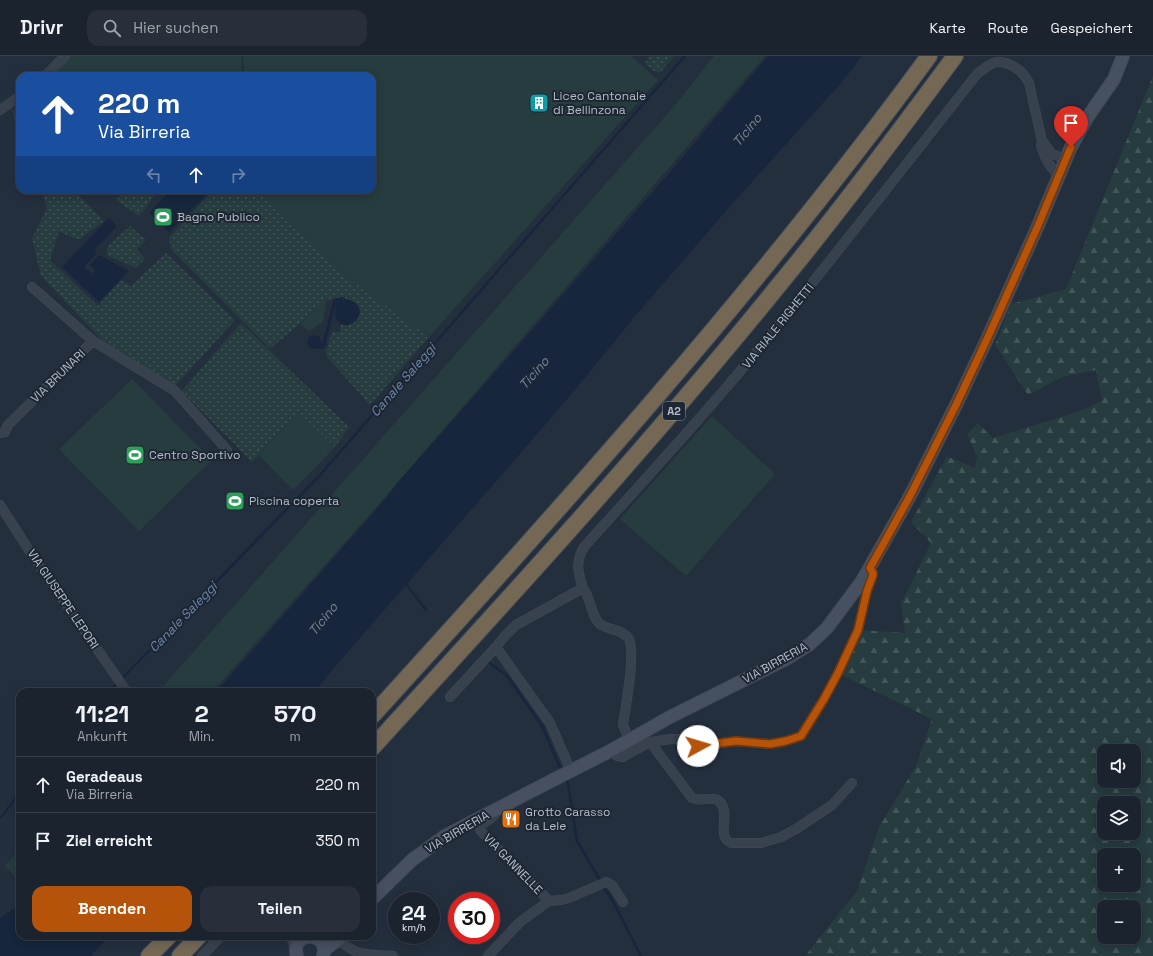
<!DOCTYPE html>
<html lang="de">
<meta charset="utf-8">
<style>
body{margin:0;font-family:"Space Grotesk",sans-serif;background:#282f3a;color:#f1f3f6;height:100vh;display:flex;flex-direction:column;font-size:15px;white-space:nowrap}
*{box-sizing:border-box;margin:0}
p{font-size:13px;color:#a0a4aa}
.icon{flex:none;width:22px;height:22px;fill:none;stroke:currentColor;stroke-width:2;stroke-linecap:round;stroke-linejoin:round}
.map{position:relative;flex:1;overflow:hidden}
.sheet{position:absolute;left:16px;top:632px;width:360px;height:252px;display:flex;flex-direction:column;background:#1b232e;border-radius:12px;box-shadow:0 2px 10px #0003,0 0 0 1px #39404a}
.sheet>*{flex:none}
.banner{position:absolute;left:16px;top:16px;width:360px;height:122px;border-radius:12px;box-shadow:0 2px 10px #0003,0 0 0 1px #39404a;background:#1a4fa0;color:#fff;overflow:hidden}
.controls{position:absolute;left:1097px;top:688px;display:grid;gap:8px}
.controls a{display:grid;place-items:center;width:44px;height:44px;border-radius:8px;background:#1b232e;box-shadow:0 2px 10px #0003,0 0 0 1px #39404a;font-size:20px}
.speed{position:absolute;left:388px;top:836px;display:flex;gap:8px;font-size:20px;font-weight:700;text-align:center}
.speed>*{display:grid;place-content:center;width:52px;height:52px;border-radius:50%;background:#1b232e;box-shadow:0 2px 10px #0003,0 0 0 1px #39404a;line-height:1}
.speed small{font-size:10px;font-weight:400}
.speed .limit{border:6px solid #d22;background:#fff;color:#111}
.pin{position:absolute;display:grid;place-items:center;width:34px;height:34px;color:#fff;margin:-41px -17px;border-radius:50% 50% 50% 0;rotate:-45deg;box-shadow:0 0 4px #0007}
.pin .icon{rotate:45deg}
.me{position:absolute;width:44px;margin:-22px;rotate:84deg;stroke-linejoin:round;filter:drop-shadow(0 0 3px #0008)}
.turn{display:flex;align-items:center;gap:14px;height:84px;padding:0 16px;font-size:18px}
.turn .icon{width:52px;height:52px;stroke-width:2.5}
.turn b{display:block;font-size:28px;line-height:34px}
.lanes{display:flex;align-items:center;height:38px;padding:0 16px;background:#0003;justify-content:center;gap:20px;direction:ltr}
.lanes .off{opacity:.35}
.eta{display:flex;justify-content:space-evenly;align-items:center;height:68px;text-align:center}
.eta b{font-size:24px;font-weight:600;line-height:28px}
.primary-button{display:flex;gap:8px;margin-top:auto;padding:8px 16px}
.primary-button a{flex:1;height:46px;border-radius:12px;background:#b45309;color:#fff;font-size:16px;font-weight:600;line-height:46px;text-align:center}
.primary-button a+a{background:#282f3a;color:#f1f3f6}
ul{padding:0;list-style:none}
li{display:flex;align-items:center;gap:12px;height:56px;padding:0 16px;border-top:1px solid #39404a}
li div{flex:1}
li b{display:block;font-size:15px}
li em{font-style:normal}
header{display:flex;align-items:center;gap:24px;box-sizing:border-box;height:56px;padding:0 20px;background:#1b232e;border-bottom:1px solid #39404a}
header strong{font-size:19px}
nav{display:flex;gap:22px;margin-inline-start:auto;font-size:14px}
.search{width:280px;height:36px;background:#282f3a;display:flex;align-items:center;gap:10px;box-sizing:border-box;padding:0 14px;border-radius:12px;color:#a0a4aa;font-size:15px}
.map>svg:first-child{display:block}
.grass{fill:url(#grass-dots)}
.forest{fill:url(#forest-firs);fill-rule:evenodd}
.park{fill:#263c3f}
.water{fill:#17263c}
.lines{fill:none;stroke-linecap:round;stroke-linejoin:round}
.stream{stroke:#17263c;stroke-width:2.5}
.street-casing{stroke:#414a57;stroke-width:10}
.secondary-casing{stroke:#414a57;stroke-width:14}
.highway-casing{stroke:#434c59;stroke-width:18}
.street{stroke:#38414e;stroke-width:9}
.secondary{stroke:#465061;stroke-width:12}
.highway{stroke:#746855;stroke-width:16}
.route-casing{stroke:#753606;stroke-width:10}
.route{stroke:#b45309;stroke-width:7}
.labels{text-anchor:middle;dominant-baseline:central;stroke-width:4;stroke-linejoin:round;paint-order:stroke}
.shield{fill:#1d2633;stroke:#878f9c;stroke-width:1}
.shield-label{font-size:11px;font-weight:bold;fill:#b4bcc9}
.poi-label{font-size:12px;fill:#b4bcc9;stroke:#1d2633;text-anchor:start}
.street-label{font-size:12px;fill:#b4bcc9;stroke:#1d2633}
.water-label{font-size:13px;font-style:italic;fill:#6d86a8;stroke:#1d2633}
</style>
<header>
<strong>Drivr</strong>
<div class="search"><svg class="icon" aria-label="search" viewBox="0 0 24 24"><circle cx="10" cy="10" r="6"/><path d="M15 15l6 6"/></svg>Hier suchen</div>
<nav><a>Karte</a><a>Route</a><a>Gespeichert</a></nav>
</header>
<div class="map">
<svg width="1153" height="900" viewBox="0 0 1153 900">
<defs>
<pattern id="grass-dots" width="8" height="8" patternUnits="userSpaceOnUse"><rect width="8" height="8" fill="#263c3f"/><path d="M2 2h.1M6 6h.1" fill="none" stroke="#435659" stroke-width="1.8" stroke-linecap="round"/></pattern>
<pattern id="forest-firs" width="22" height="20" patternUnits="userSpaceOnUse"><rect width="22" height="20" fill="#263c3f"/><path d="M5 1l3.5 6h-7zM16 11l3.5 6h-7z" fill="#435659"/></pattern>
</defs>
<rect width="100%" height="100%" fill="#242f3e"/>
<path class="grass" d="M650 0H674L660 17 652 14 645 7Z
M11 52 20 61V78Z
M41 134H74L104 165 80 183 73 182 59 175 50 204 98 250 121 224 131 230 166 197 235 264 175 330 102 284 41 220 32 182 47 152Z
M125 134H154L157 137 139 160 116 144Z
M214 134H255L351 224 429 281 370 349 327 301 326 296 332 276H340L341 268 350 269 342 241 326 245 270 293 171 193 169 181Z
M130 170 146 184 137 193 145 203 136 212 107 199V191Z
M241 267 349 371 335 391 298 356 252 406 182 335Z"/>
<path class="forest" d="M1153 20V900H805L857 835 879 771 916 710 932 663 838 617 858 574 905 577 901 548 931 487 911 466 947 400 975 412 977 401 967 378 978 367 993 382 1080 355 1102 345 1096 314 1062 321 1028 339 995 289 1011 248 1066 233ZM1104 695H1134V725H1104ZM1104 747H1134V777H1104ZM1104 799H1134V829H1104ZM1104 851H1134V881H1104Z"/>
<path class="park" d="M70 0H241L242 20H50L65 7Z
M243 0H631L658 24 429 281 351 224 255 134H372V20H245Z
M714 0H765L379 448 212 636H158L676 48Z
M326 245 323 266 309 275 300 268Z
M132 323 212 404 139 475 59 393Z
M298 356 335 391 293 434 259 399Z
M712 360 775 418 686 520 620 463Z
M20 792V826L5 810Z"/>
<path class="water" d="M768 0H862L842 26 733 147 636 259 570 340 327 620 315 636H216L382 447 399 425 484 329 671 115Z
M171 134H211L169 176 149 157Z
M109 162 117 170 94 194 97 197 84 211 92 218 95 214 90 209 99 199 129 215 99 246 62 211Z
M342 241C346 243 350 244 354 246 371 258 346 280 336 263 334 259 335 254 336 250H335L325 291 323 293H315L310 292 307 286 309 281 314 279 320 281 321 287 322 288 334 243Z
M20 848V880H109L91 900H0V862Z"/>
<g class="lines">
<path class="stream" d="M406 528 426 554
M487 605 507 620 542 670 562 716
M109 636 321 418 685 0
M565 722 568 728 577 785 601 826
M1 761 20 737
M603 830 613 845 641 900"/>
<defs>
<path id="street" d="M45 20 65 0
M0 54 20 40
M1043 86 1051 97 1065 103
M93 285 175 335 227 394
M0 377 5 376 8 369 93 285 32 231
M0 449 36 505 127 636
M583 532C591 542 590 556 598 566 604 574 618 572 625 579 627 580 630 584 630 586 632 593 631 601 631 608 630 628 626 648 623 669L626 676 630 684
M496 591 550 667 571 715
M450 641 496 591 504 581 516 569 583 532C578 517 575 506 584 491 637 432 691 374 742 313 822 217 899 117 977 18 982 14 987 10 993 7 1007 3 1023 14 1029 27L1042 85 1041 90C1045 102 1049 111 1059 119
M650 686 692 742C702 747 712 739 719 745 732 757 715 780 731 787H761L781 781 796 773 832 749 852 727
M610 695 617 700 623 701 650 686 671 683H679L695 689 701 690 736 685 770 688 786 685 801 680 824 643 838 617 858 574 867 535 873 519V517L870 512
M495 754 494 760 480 770V774L549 845
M290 880 296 893
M332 880C340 885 348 892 357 896 368 900 381 899 393 900
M202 900 221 880
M488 900 520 866 549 845 561 844 569 842 606 826 612 829 623 846"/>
<path id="secondary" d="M372 843 412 804 445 780 551 725 610 695 670 661 786 603 810 588 827 572 862 525 910 440 956 349 988 281 1037 172 1071 91 1087 62 1114 23 1123 0
M324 894 343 880
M297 900C289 874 331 875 323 900"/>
<path id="highway" d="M372 660C566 447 759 232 929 0
M372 692C512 539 653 385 783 224 843 151 899 76 955 0
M149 900 169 880
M180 900 199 880"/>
</defs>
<use href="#street" class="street-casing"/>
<use href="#secondary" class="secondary-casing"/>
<use href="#highway" class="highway-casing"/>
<use href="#street" class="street"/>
<use href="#secondary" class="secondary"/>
<use href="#highway" class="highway"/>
</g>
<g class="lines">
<defs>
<path id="route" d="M698 690 736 685 770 688 786 685 801 680 824 643 838 617 858 574 867 535 873 519V517L870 512 910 440 956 349 988 281 1037 172 1071 91"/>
</defs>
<use href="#route" class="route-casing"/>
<use href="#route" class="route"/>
</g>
<defs>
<symbol id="building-square" viewBox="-11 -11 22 22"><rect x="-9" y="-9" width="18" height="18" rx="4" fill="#0f9aa8" stroke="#1d2633"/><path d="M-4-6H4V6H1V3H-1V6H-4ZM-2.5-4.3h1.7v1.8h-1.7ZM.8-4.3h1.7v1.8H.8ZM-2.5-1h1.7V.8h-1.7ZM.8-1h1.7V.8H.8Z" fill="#fff"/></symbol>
<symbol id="stadium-square" viewBox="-11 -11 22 22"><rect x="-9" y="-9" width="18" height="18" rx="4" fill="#2e9e5b" stroke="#1d2633"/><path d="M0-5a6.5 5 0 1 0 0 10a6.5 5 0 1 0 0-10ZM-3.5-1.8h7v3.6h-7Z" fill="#fff"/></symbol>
<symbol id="restaurant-square" viewBox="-11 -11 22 22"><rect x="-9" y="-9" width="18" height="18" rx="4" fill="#e8710a" stroke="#1d2633"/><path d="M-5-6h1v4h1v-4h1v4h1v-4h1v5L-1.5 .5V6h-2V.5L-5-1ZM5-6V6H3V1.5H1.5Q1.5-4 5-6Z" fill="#fff"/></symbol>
</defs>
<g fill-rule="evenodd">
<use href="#building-square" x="528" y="36" width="22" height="22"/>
<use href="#stadium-square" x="152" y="150" width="22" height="22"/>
<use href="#stadium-square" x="124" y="388" width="22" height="22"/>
<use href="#stadium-square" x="224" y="434" width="22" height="22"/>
<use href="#restaurant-square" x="500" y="752" width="22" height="22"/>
</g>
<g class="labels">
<rect class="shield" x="663" y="346" width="22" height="18" rx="3"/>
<g class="shield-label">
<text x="674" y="355">A2</text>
</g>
<g class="poi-label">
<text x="553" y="40">Liceo Cantonale<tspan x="553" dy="14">di Bellinzona</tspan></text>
<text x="177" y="161">Bagno Publico</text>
<text x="149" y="399">Centro Sportivo</text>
<text x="249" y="445">Piscina coperta</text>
<text x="525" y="756">Grotto Carasso<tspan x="525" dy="14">da Lele</tspan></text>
</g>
<g class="street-label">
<text transform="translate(778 270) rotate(-51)">VIA RIALE RIGHETTI</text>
<text transform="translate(58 320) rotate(-44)">VIA BRUNARI</text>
<text transform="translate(63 543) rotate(56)">VIA GIUSEPPE LEPORI</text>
<text transform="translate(775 607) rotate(-29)">VIA BIRRERIA</text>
<text transform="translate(457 776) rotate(-30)">VIA BIRRERIA</text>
<text transform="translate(513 808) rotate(46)">VIA GANNELLE</text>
</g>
<g class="water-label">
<text transform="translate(747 74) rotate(-51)">Ticino</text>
<text transform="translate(534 317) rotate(-49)">Ticino</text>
<text transform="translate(403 324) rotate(-49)">Canale Saleggi</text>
<text transform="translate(183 561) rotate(-46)">Canale Saleggi</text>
<text transform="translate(323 563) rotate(-51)">Ticino</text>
</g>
</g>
</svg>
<div class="controls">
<a><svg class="icon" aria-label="sound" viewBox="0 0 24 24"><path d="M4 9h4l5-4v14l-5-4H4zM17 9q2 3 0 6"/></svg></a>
<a><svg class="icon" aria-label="layers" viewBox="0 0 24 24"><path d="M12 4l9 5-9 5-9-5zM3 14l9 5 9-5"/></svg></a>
<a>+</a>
<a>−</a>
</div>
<div class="speed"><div>24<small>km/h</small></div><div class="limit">30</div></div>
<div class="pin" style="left:1071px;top:91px;background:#d93025"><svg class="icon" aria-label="arrive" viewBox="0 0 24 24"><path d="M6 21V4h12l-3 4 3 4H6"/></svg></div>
<svg class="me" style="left:698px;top:690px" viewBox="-20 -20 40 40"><circle r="19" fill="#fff"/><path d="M0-13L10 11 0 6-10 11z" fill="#b45309"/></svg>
<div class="banner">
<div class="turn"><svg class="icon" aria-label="ahead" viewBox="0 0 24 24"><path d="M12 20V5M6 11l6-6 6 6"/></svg><div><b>220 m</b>Via Birreria</div></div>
<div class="lanes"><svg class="icon off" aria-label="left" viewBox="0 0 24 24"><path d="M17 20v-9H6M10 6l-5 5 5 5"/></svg><svg class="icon" aria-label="ahead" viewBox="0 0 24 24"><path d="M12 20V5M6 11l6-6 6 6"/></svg><svg class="icon off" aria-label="right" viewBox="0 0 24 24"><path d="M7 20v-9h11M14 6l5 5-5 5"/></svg></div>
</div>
<section class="sheet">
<div class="eta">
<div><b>11:21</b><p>Ankunft</p></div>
<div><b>2</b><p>Min.</p></div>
<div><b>570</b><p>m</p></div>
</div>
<ul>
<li><svg class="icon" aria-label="ahead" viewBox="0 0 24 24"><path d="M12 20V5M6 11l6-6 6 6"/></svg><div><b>Geradeaus</b><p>Via Birreria</p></div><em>220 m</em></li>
<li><svg class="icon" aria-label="arrive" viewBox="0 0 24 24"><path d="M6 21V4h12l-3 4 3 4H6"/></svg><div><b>Ziel erreicht</b></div><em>350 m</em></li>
</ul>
<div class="primary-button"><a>Beenden</a><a>Teilen</a></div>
</section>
</div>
